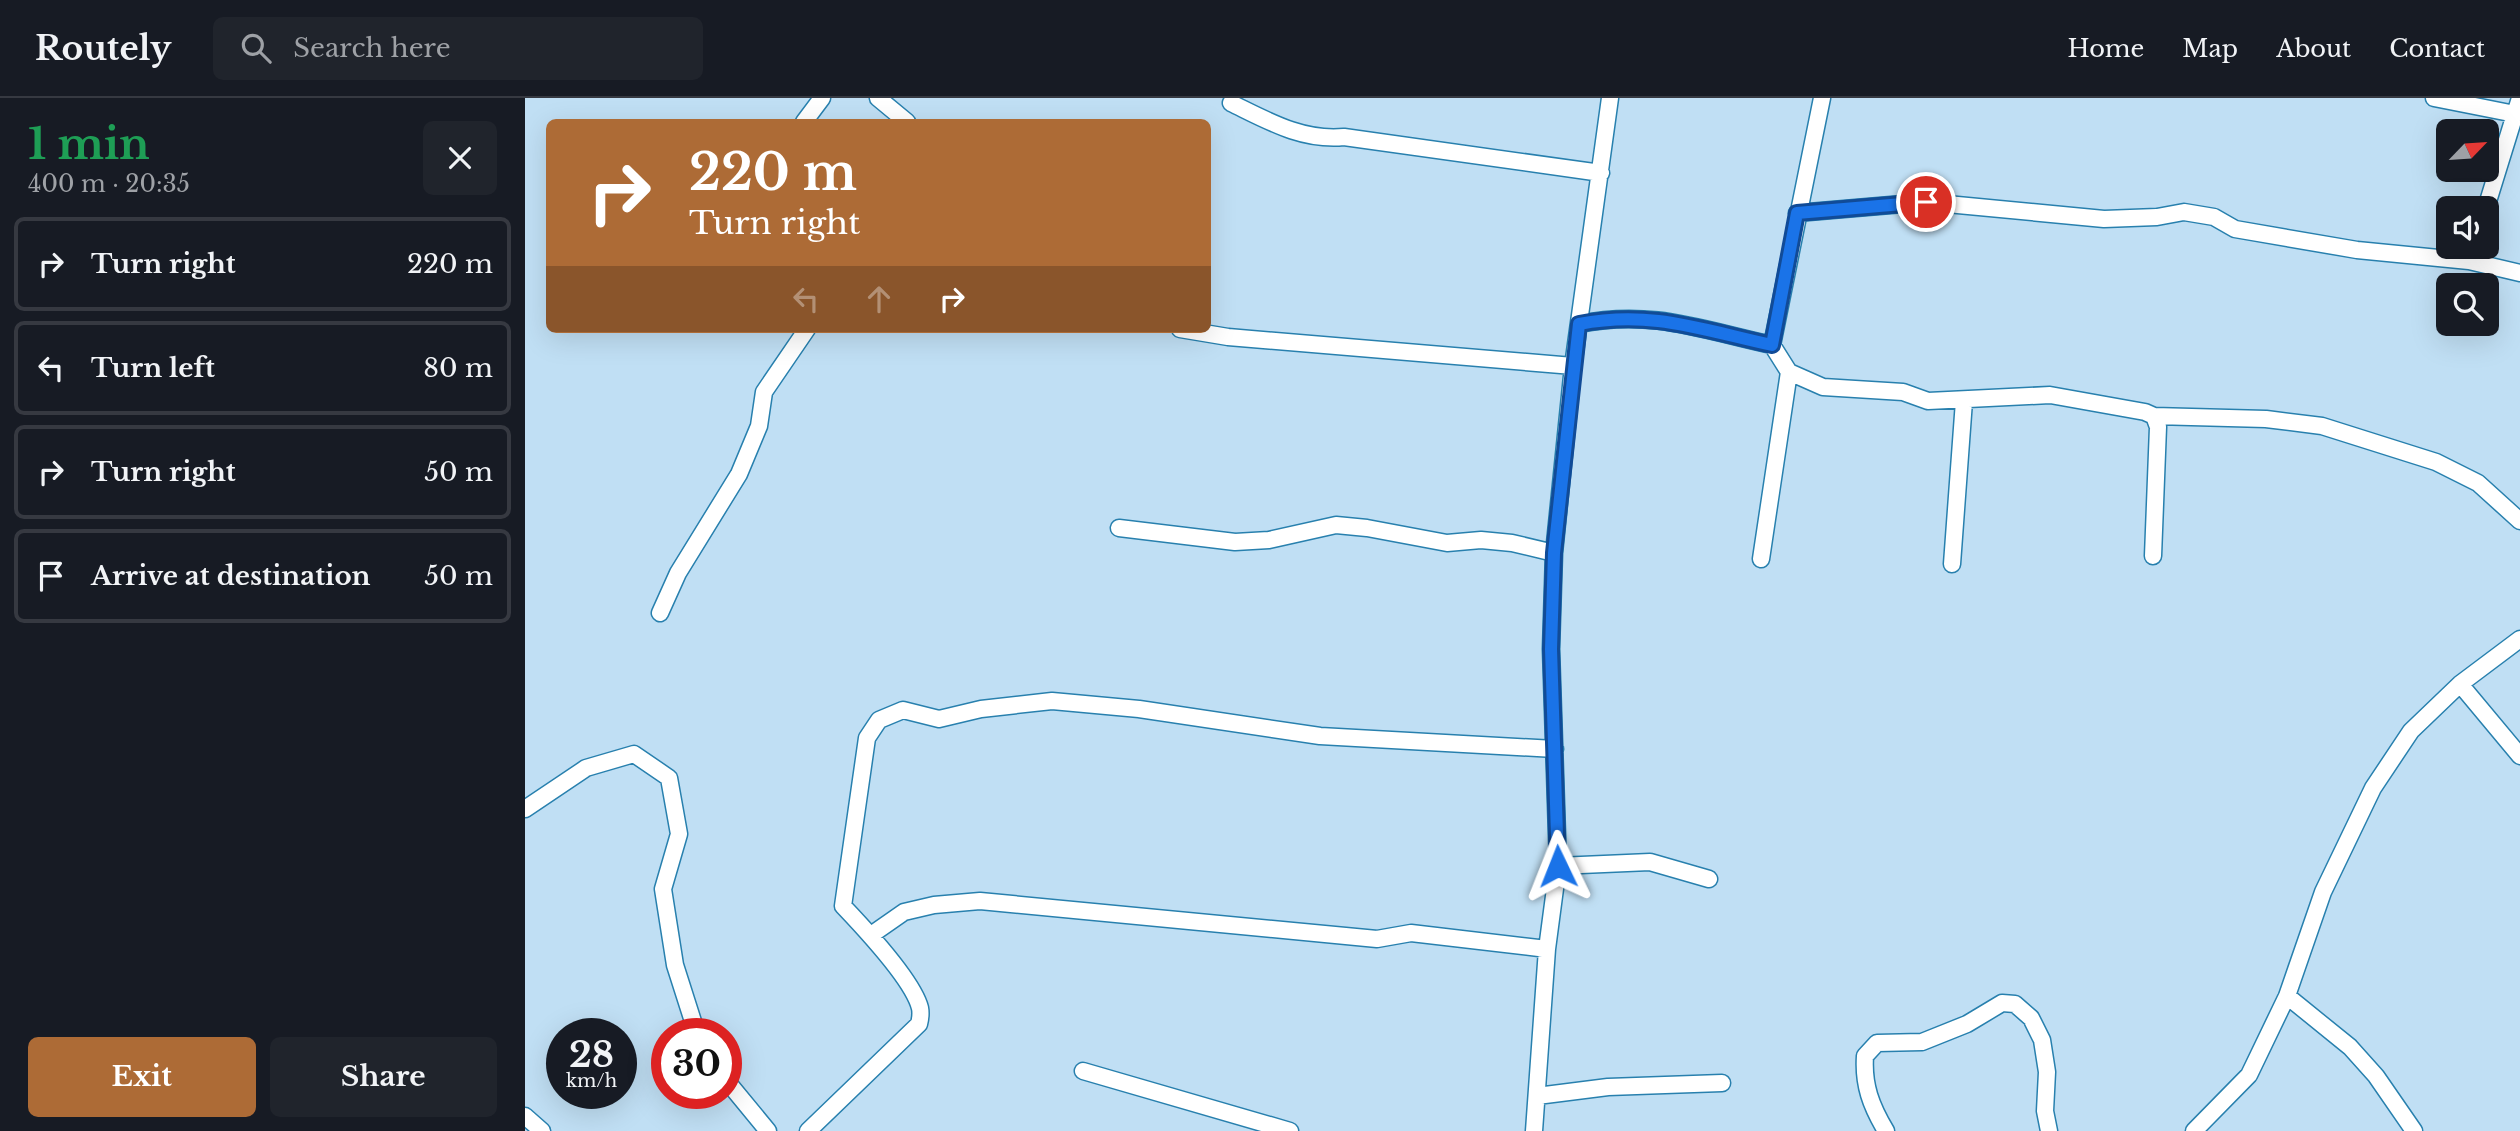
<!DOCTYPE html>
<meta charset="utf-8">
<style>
body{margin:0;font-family:"Libre Baskerville",serif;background:#20242c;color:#f1f3f6;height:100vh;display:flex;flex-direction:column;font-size:26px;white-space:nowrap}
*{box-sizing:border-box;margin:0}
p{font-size:23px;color:#9ea1a6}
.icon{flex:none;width:38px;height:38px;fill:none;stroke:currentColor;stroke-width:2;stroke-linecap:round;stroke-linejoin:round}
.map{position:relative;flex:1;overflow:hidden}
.sheet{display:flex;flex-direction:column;background:#171b24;width:525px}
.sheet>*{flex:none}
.banner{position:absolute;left:21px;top:21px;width:665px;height:214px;border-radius:10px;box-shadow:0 7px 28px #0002;background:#ad6b36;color:#fff;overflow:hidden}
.needle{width:46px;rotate:65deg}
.tools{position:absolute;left:1911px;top:21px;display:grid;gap:14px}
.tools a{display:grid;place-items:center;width:63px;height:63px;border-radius:10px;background:#171b24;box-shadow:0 7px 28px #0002;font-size:35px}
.speed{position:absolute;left:21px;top:920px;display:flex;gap:14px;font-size:35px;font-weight:700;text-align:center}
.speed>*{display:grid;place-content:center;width:91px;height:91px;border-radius:50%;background:#171b24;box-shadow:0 7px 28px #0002;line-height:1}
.speed small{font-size:18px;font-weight:400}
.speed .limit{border:10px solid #d22;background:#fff;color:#111}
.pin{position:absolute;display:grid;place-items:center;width:60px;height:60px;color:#fff;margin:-30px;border:4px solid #fff;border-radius:50%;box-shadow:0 2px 7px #0007}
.me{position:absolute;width:77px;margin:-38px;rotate:358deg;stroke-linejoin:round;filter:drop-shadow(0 0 5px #0008)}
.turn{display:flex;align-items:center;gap:24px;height:147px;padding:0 28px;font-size:32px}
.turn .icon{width:91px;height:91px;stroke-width:2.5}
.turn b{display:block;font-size:49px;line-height:60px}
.lanes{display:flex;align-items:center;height:66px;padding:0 28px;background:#0003;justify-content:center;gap:35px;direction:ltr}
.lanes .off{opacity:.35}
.round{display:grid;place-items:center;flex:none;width:74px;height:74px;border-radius:10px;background:#20242c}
.head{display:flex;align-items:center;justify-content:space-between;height:119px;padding:0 28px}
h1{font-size:42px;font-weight:700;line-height:52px;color:#1e9e55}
.button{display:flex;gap:14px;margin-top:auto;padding:14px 28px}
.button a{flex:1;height:80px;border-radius:10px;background:#ad6b36;color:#fff;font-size:28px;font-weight:700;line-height:80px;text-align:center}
.button a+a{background:#20242c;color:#f1f3f6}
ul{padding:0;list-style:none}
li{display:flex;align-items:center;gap:21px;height:94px;margin:0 14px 10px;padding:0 14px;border:4px solid #363941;border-radius:10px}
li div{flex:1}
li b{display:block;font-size:26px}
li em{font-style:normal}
header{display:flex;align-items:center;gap:42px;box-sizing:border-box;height:98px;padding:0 35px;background:#171b24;border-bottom:2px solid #363941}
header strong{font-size:33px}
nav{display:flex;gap:38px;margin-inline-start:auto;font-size:24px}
.search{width:490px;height:63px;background:#20242c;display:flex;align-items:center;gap:18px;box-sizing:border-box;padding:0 24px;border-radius:10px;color:#9ea1a6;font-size:26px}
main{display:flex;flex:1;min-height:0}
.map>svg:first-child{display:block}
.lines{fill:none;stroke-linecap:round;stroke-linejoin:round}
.street-casing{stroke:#2880ae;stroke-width:19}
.street{stroke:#fff;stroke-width:16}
.route-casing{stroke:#114b97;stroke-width:18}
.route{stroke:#1a73e8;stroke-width:12}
</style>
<header>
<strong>Routely</strong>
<div class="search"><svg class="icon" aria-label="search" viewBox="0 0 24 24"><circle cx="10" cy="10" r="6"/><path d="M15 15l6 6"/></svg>Search here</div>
<nav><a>Home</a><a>Map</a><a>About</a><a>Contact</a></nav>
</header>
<main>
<section class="sheet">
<div class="head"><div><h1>1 min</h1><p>400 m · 20:35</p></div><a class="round"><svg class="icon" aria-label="close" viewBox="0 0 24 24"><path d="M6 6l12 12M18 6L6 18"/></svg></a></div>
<ul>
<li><svg class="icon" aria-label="right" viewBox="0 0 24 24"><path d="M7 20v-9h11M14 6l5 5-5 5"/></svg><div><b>Turn right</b></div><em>220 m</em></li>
<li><svg class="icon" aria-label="left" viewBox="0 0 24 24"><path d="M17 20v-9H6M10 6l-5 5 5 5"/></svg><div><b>Turn left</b></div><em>80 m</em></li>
<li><svg class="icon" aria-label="right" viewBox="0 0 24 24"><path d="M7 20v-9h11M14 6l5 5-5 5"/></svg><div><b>Turn right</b></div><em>50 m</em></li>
<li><svg class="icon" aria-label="arrive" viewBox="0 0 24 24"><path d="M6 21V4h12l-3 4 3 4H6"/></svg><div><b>Arrive at destination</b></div><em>50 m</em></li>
</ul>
<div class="button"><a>Exit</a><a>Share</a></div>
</section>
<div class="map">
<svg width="1995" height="1033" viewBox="0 0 1995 1033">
<rect width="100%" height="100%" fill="#c0dff4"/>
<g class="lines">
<defs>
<path id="street" d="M353 0 382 24
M1909 0 1990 16
M706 5C743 23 777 43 819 39L1076 75
M279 24 297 0
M1961 110 1995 0
M1272 115 1401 104 1579 121 1632 119 1659 114 1689 119 1710 131 1832 152 1944 163 1995 175
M1054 226C1127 211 1177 232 1247 247L1264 274 1298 289 1378 294 1403 303 1525 297 1620 314 1629 318 1633 329 1628 458
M655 231 703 239 1048 268
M1247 247 1297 0
M1629 318 1741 321 1797 328 1911 364 1953 385 1995 423
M594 430 710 444 744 442 811 427 842 430 922 445 956 442 987 445 1029 455
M1236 461 1264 274
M1427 466 1439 303
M135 515 153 475 214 376 234 328 239 294 282 231
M1935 586 1995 658
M0 711 61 670 109 656 144 680 154 736 138 791 150 867 172 936
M1033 768 1125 764 1184 781
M346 837 379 814 409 807 455 803 852 841 886 835 1022 851
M1762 898 1825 949 1851 978 1889 1033
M558 973 765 1033
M201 982 243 1033
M1012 998 1083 989 1197 985
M0 1018 17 1033
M283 1033 394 926C395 922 396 915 395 910 388 882 338 829 318 808L342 640 354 622 378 612 414 621 456 611 527 603 614 611 795 638 1030 651
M1009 1033 1022 851 1033 768 1026 551 1029 455 1048 268 1085 0
M1361 1033C1346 1008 1338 987 1340 958L1352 945 1397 944 1442 926 1477 905 1490 906 1506 920 1517 942 1522 974 1520 1013 1524 1033
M1669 1033 1724 977 1762 898 1798 794 1848 690 1886 633 1935 586 1995 541"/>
</defs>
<use href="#street" class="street-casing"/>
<use href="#street" class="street"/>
</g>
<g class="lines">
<defs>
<path id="route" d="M1033 768 1026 551 1029 455 1054 226C1127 212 1177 232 1247 247L1272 115 1401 104"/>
</defs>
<use href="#route" class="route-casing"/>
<use href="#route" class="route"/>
</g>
</svg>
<div class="tools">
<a><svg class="needle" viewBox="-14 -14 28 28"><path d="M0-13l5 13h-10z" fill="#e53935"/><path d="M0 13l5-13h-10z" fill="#9ea1a6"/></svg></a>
<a><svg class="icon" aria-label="sound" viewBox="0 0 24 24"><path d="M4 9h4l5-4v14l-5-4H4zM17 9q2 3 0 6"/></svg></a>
<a><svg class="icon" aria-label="search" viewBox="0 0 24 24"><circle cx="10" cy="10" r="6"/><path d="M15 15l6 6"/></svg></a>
</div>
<div class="speed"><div>28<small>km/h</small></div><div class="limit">30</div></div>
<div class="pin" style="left:1401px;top:104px;background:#d93025"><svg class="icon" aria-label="arrive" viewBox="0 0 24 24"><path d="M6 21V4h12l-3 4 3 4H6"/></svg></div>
<svg class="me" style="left:1033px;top:768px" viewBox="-20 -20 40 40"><path d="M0-17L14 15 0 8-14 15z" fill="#1a73e8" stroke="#fff" stroke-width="4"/></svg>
<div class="banner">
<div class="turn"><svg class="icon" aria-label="right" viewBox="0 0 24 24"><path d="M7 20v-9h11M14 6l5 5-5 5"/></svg><div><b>220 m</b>Turn right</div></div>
<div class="lanes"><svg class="icon off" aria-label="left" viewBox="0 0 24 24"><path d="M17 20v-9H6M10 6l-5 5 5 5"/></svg><svg class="icon off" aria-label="ahead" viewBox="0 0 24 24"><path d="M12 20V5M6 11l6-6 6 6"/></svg><svg class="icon" aria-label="right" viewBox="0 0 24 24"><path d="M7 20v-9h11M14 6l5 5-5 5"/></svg></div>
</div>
</div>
</main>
